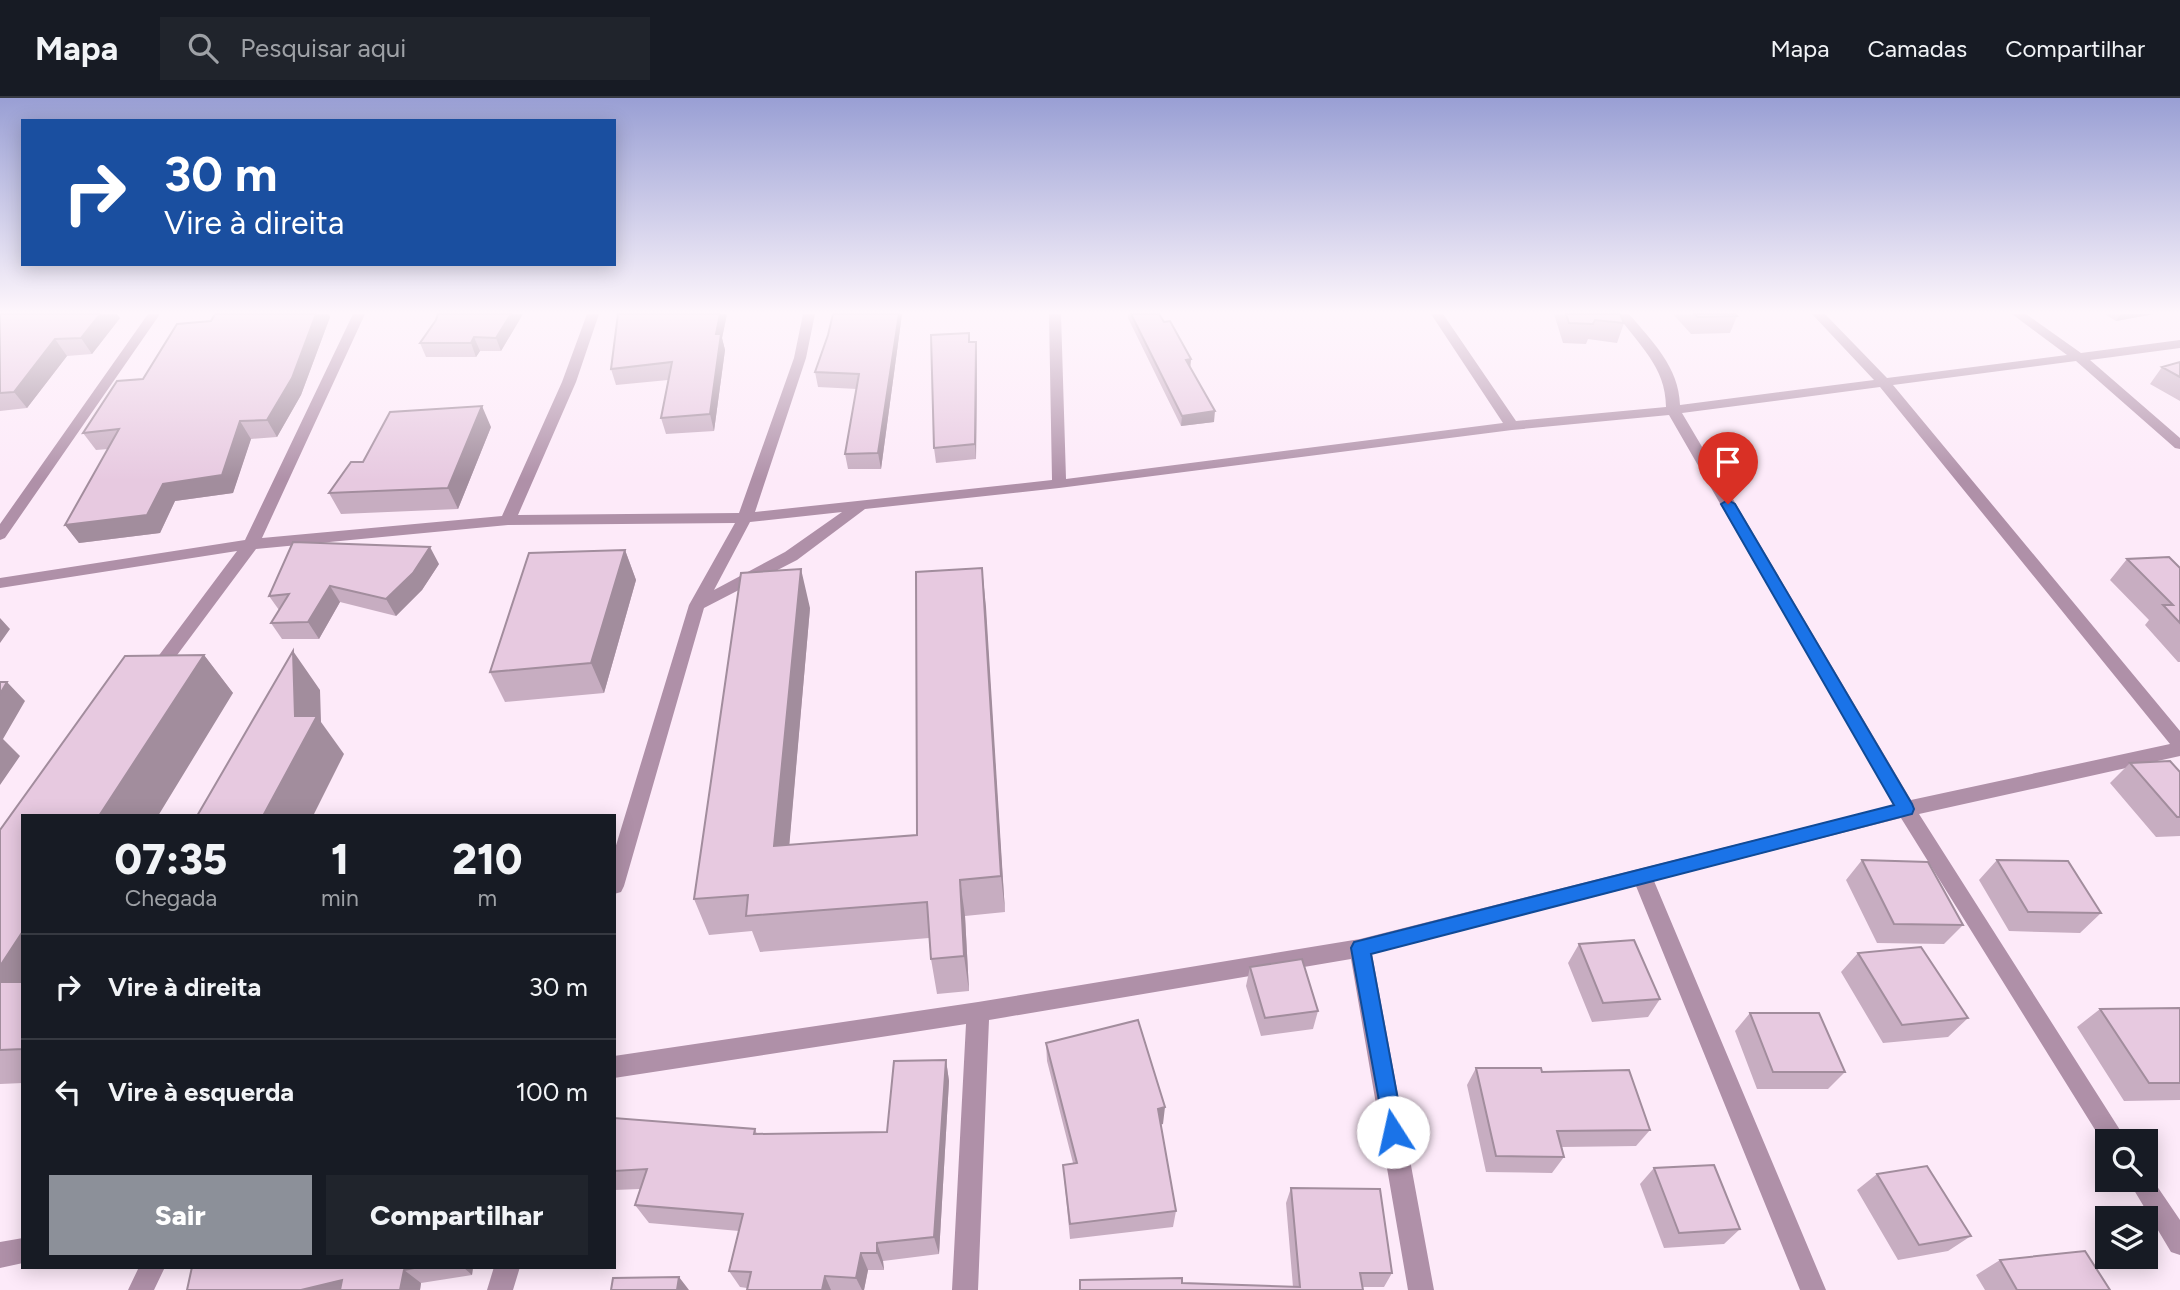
<!DOCTYPE html>
<html lang="pt">
<meta charset="utf-8">
<style>
body{margin:0;font-family:Figtree,sans-serif;background:#20242c;color:#f1f3f6;height:100vh;display:flex;flex-direction:column;font-size:26px;white-space:nowrap}
*{box-sizing:border-box;margin:0}
p{font-size:23px;color:#9ea1a6}
.icon{flex:none;width:38px;height:38px;fill:none;stroke:currentColor;stroke-width:2;stroke-linecap:round;stroke-linejoin:round}
.map{position:relative;flex:1;overflow:hidden}
.panel{position:absolute;left:21px;top:716px;width:595px;height:455px;display:flex;flex-direction:column;background:#171b24;border-radius:0px;box-shadow:0 4px 18px #0003}
.panel>*{flex:none}
.top-card{position:absolute;left:21px;top:21px;width:595px;height:147px;border-radius:0px;box-shadow:0 4px 18px #0003;background:#1a4fa0;color:#fff;overflow:hidden}
.buttons{position:absolute;left:2095px;top:1031px;display:grid;gap:14px}
.buttons a{display:grid;place-items:center;width:63px;height:63px;border-radius:0px;background:#171b24;box-shadow:0 4px 18px #0003;font-size:35px}
.pin{position:absolute;display:grid;place-items:center;width:60px;height:60px;color:#fff;margin:-72px -30px;border-radius:50% 50% 50% 0;rotate:-45deg;box-shadow:0 0 7px #0007}
.pin .icon{rotate:45deg}
.me{position:absolute;width:77px;margin:-38px;rotate:350deg;stroke-linejoin:round;filter:drop-shadow(0 0 5px #0008)}
.turn{display:flex;align-items:center;gap:24px;height:147px;padding:0 28px;font-size:32px}
.turn .icon{width:91px;height:91px;stroke-width:2.5}
.turn b{display:block;font-size:49px;line-height:60px}
.eta{display:flex;justify-content:space-evenly;align-items:center;height:119px;text-align:center}
.eta b{font-size:42px;font-weight:800;line-height:49px}
.primary-button{display:flex;gap:14px;margin-top:auto;padding:14px 28px}
.primary-button a{flex:1;height:80px;border-radius:0px;background:#8c9099;color:#fff;font-size:28px;font-weight:800;line-height:80px;text-align:center}
.primary-button a+a{background:#20242c;color:#f1f3f6}
ul{padding:0;list-style:none}
li{display:flex;align-items:center;gap:21px;height:105px;padding:0 28px;border-top:2px solid #363941}
li div{flex:1}
li b{display:block;font-size:26px}
li em{font-style:normal}
header{display:flex;align-items:center;gap:42px;box-sizing:border-box;height:98px;padding:0 35px;background:#171b24;border-bottom:2px solid #363941}
header strong{font-size:33px}
nav{display:flex;gap:38px;margin-inline-start:auto;font-size:24px}
.search{width:490px;height:63px;background:#20242c;display:flex;align-items:center;gap:18px;box-sizing:border-box;padding:0 24px;border-radius:0px;color:#9ea1a6;font-size:26px}
.map>svg:first-child{display:block}
.lines{fill:none;stroke-linecap:round;stroke-linejoin:round}
.street{fill:#af90a8;fill-rule:evenodd}
.wall{fill:#c7adc1}
.shaded-wall{fill:#a28d9d}
.building{fill:#e7c9e0;stroke:#a28d9d;stroke-width:2}
.route{fill:#1a73e8;stroke:#114b97;stroke-width:2}
</style>
<header>
<strong>Mapa</strong>
<div class="search"><svg class="icon" aria-label="search" viewBox="0 0 24 24"><circle cx="10" cy="10" r="6"/><path d="M15 15l6 6"/></svg>Pesquisar aqui</div>
<nav><a>Mapa</a><a>Camadas</a><a>Compartilhar</a></nav>
</header>
<div class="map">
<svg width="2180" height="1192" viewBox="0 0 2180 1192">
<rect width="100%" height="100%" fill="#fdeaf9"/>
<g class="lines">
<path class="street" d="M148 216H160L5 440 0 442V426Z
M353 216H365L262 440 502 418 562 284 587 216H599L576 284 518 417 739 415 794 260 803 216H815L806 260 755 414 1052 382 1049 216H1061L1066 381 1503 325 1431 216H1443L1516 323 1666 309C1666 268 1638 247 1617 216H1629C1652 243 1679 269 1680 307L1874 282 1812 216H1825L1887 280 2067 257 2012 216H2026L2081 255 2180 242V250L2090 262 2180 340V351L2175 350 2076 263 1893 287 2180 633V658L1919 716 2127 1043H2107V1051L1901 720 1654 783 1826 1192H1800L1636 788 1372 856 1434 1192H1408L1351 861 989 922 978 1192H952L966 926 614 980V958L978 904 1360 841 1894 707 1669 317 1512 332 1059 390 865 411 797 462 704 510 624 788 621 794 614 796V754L689 507 735 425 508 427 256 451 160 580 154 582 145 576 148 572 237 453 0 490V480L245 442ZM1880 289 2170 646 1911 702 1682 315ZM842 414 785 454 714 492 750 424Z
M2146 1072 2180 1122V1157L2171 1154 2128 1082H2146Z
M23 1140V1165L0 1170V1144Z
M139 1169H165L154 1192H128Z
M494 1169H520L513 1192H487Z"/>
</g>
<path class="wall" d="M0 216 120 220 92 256 67 258 27 310 0 313Z
M523 216 501 253H480L476 259H426L420 245Z
M618 216H727L722 240 725 252 714 333 666 336 661 320 668 282 616 287 611 271Z
M902 216 881 371H848L845 356 857 291 818 289 815 274Z
M1128 216H1159L1191 261 1190 270 1214 324 1181 328 1128 220Z
M1554 216H1620L1624 225 1617 245 1588 241 1586 246 1563 245Z
M1673 216H1735L1737 218 1730 235 1691 236Z
M2105 216H2154L2116 223Z
M330 219 301 297 277 339 251 341 233 395 175 403 160 435 79 445 65 427 108 351 96 352 83 335 143 281Z
M970 244H976L977 258 976 361 936 365 934 350Z
M2180 264V303L2150 286 2162 269Z
M491 329 458 411 341 416 329 395 363 364Z
M625 452 636 482 604 595 505 604 490 574Z
M2127 461 2180 470V564H2178L2145 527 2149 522 2110 482Z
M439 466 422 492 396 518 340 504 319 541H282L271 525 279 512 269 498Z
M982 470 1005 814 965 818 969 893 937 896 931 861 929 840 760 854 752 833 709 837 694 801 810 510 789 747 917 737Z
M204 557 233 595 23 718V985L0 986V732Z
M2130 665 2180 674V738L2156 739 2110 685Z
M1862 762 1963 827 1944 846 1877 845 1846 782Z
M1997 762 2101 815 2080 835 2009 833 1979 782Z
M1579 846 1660 901 1648 919 1592 924 1568 865Z
M1858 855 1968 920 1948 939 1883 945 1841 874Z
M1250 869 1318 913 1313 931 1261 938 1246 888Z
M2180 910V1002L2124 1003 2077 929 2100 911Z
M1750 915 1845 974 1828 991H1757L1735 933Z
M1046 945 1163 1026H1161L1176 1113 1173 1129 1070 1141 1063 1067 1073 1065 1047 963Z
M946 962 949 983 939 1156 883 1163 884 1172H868L864 1192H747V1190L740 1189 729 1173 739 1133 649 1125 635 1107 640 1091 614 1092V1020L755 1031 757 1036 887 1034Z
M1476 970 1542 974 1650 1032 1636 1048 1562 1049 1564 1059 1552 1075 1486 1074 1467 987Z
M1654 1070 1740 1131 1724 1146 1664 1150 1640 1086Z
M1877 1076 1971 1138 1948 1153 1898 1162 1857 1092Z
M1291 1090 1392 1175 1384 1189H1363V1192L1293 1189 1286 1105Z
M2000 1162 2110 1192H1985L1976 1177Z
M192 1169H473L472 1177 421 1185 420 1192H187Z"/>
<path class="shaded-wall" d="M100 216H117L120 220 92 256 81 240Z
M316 216H329L330 219 301 297 277 339 267 322Z
M511 216H523L501 253 496 240Z
M720 216H727L722 240 725 252 714 333 710 316 716 236Z
M899 216H902L881 371 878 355Z
M2121 216H2154L2116 223Z
M474 239 480 253 476 259 471 245Z
M55 241 67 258 27 310 14 294Z
M976 244 977 258 976 361 975 346Z
M1191 261 1190 271 1186 262Z
M482 308 491 329 458 411 448 390Z
M1215 313 1214 324 1181 328 1182 318Z
M240 323 251 341 233 395 175 403 160 435 79 445 65 427 163 386Z
M430 449 439 466 422 492 396 518 386 501Z
M625 452 636 482 604 595 591 565Z
M982 470 986 509 1005 814 1001 778Z
M801 471 810 510 786 785 774 748Z
M330 488 340 504 319 541 308 524Z
M0 520 10 531 0 545Z
M293 553 320 592 321 624 344 656 313 718H263L295 618Z
M204 557 233 595 158 718H99Z
M7 584 25 603 3 641 20 658 0 687V596Z
M960 782 965 818 969 893 964 858Z
M23 833V910L0 892V868Z
M946 962 949 983 939 1156 934 1139Z
M1165 1009 1163 1026 1156 1028 1158 1011Z
M877 1145 883 1163 884 1172 877 1155Z
M861 1155 868 1172 864 1192H862L856 1180Z
M463 1169H473L472 1177Z
M404 1172 421 1185 420 1192H400Z
M825 1178 831 1192H822Z
M679 1179 689 1192H677Z
M342 1182 356 1192H301Z"/>
<path class="building" d="M0 216H100L81 240 55 241 14 294 0 295Z
M215 216H316L292 280 267 322 240 323 222 377 163 386 147 417 65 427 119 331 83 335 117 283 143 281 177 226 211 223Z
M438 216H511L496 240 474 239 471 245H420L436 222Z
M618 216H720L716 236H721L710 316 661 320 672 264 611 271Z
M833 216H899L878 355 845 356 859 276 815 274 828 237Z
M1131 216H1159L1164 224 1170 223 1191 261 1186 262 1215 313 1182 318Z
M1566 216H1620L1624 225 1595 222 1593 226 1569 225Z
M1694 216H1735L1737 218 1698 219Z
M969 235V244H976L975 346 934 350 931 237Z
M2180 264V279L2162 269Z
M482 308 448 390 329 395 351 364H363L390 314Z
M293 444 430 449 413 475 386 501 330 488 308 524 271 525 289 496 269 498Z
M625 452 591 565 490 574 529 455Z
M2169 459 2180 470V525L2163 507H2173L2127 461Z
M982 470 1001 778 960 782 964 858 931 861 927 804 746 818 748 797 694 801 741 475 801 471 774 748 917 737 916 474Z
M293 553 295 618H317L263 718H197Z
M204 557 99 718H23V833L0 868V732L125 558Z
M0 584H7L0 596Z
M2170 663 2180 674V719H2177L2130 665Z
M1862 762 1928 764 1963 827 1894 826Z
M1997 762 2068 763 2101 815 2028 814Z
M1634 842 1660 901 1603 905 1579 846Z
M1921 849 1968 920 1902 927 1858 855Z
M1302 861 1318 913 1265 920 1250 869Z
M0 884H23V951L0 952Z
M2180 910V985H2149L2100 911Z
M1750 915H1819L1845 974H1773Z
M1138 922 1165 1009 1158 1011 1176 1113 1070 1126 1063 1067 1077 1065 1046 945Z
M946 962 934 1139 877 1145V1155H861L856 1180 825 1178 822 1192H747L751 1174 729 1173 743 1116 635 1107 647 1071 614 1073V1020L755 1031 754 1036 887 1034 894 963Z
M1476 970H1541L1542 974 1629 972 1650 1032 1557 1033 1564 1059 1496 1058Z
M1714 1067 1740 1131 1679 1135 1654 1070Z
M1927 1068 1971 1138 1919 1147 1877 1076Z
M1291 1090 1380 1091 1392 1175H1360L1363 1192H1080V1182L1182 1180V1185L1300 1189Z
M2085 1153 2110 1192H2017L2000 1162Z
M192 1169H419L404 1172 400 1192H340L342 1182 301 1192H187Z
M679 1179 677 1192H611L613 1180Z"/>
<linearGradient id="sky" x2="0" y2="1"><stop stop-color="#999fd4"/><stop offset="0.56" stop-color="#fef6fc"/><stop offset="1" stop-color="#fef6fc" stop-opacity="0"/></linearGradient>
<rect width="2180" height="383" fill="url(#sky)"/>
<path class="route" d="M1728 402 1735 406 1912 706 1914 711 1912 716 1371 856 1404 1034 1401 1041 1393 1045 1386 1041 1351 850 1354 844 1894 707 1721 406Z"/>
</svg>
<div class="buttons">
<a><svg class="icon" aria-label="search" viewBox="0 0 24 24"><circle cx="10" cy="10" r="6"/><path d="M15 15l6 6"/></svg></a>
<a><svg class="icon" aria-label="layers" viewBox="0 0 24 24"><path d="M12 4l9 5-9 5-9-5zM3 14l9 5 9-5"/></svg></a>
</div>
<div class="pin" style="left:1728px;top:406px;background:#d93025"><svg class="icon" aria-label="arrive" viewBox="0 0 24 24"><path d="M6 21V4h12l-3 4 3 4H6"/></svg></div>
<svg class="me" style="left:1393px;top:1034px" viewBox="-20 -20 40 40"><circle r="19" fill="#fff"/><path d="M0-13L10 11 0 6-10 11z" fill="#1a73e8"/></svg>
<div class="top-card">
<div class="turn"><svg class="icon" aria-label="right" viewBox="0 0 24 24"><path d="M7 20v-9h11M14 6l5 5-5 5"/></svg><div><b>30 m</b>Vire à direita</div></div>
</div>
<section class="panel">
<div class="eta">
<div><b>07:35</b><p>Chegada</p></div>
<div><b>1</b><p>min</p></div>
<div><b>210</b><p>m</p></div>
</div>
<ul>
<li><svg class="icon" aria-label="right" viewBox="0 0 24 24"><path d="M7 20v-9h11M14 6l5 5-5 5"/></svg><div><b>Vire à direita</b></div><em>30 m</em></li>
<li><svg class="icon" aria-label="left" viewBox="0 0 24 24"><path d="M17 20v-9H6M10 6l-5 5 5 5"/></svg><div><b>Vire à esquerda</b></div><em>100 m</em></li>
</ul>
<div class="primary-button"><a>Sair</a><a>Compartilhar</a></div>
</section>
</div>
